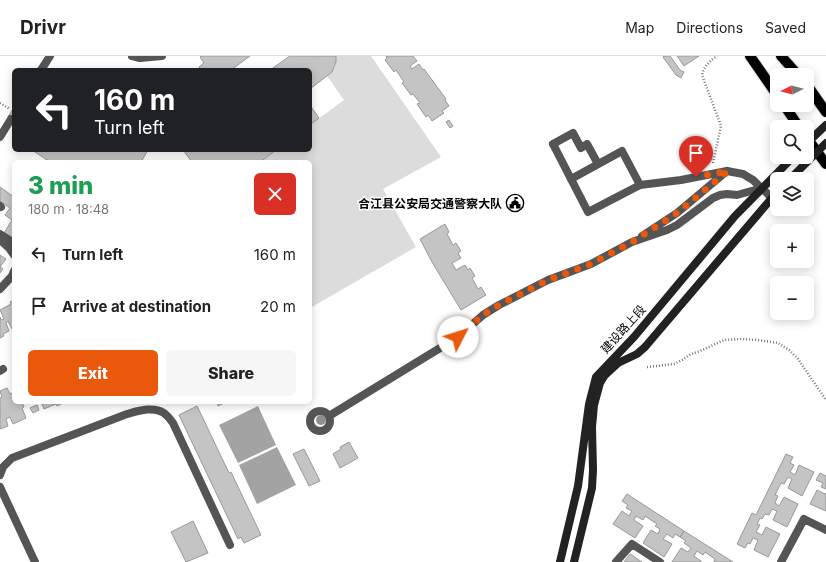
<!DOCTYPE html>
<meta charset="utf-8">
<style>
body{margin:0;font-family:Inter,"Noto Sans SC",sans-serif;background:#f6f6f6;color:#222;height:100vh;display:flex;flex-direction:column;font-size:15px;white-space:nowrap}
*{box-sizing:border-box;margin:0}
p{font-size:13px;color:#767676}
.icon{flex:none;width:22px;height:22px;fill:none;stroke:currentColor;stroke-width:2;stroke-linecap:round;stroke-linejoin:round}
.map{position:relative;flex:1;overflow:hidden}
.details{position:absolute;left:12px;top:104px;width:300px;height:244px;display:flex;flex-direction:column;background:#fff;border-radius:6px;box-shadow:0 2px 10px #0003}
.details>*{flex:none}
.hud{position:absolute;left:12px;top:12px;width:300px;height:84px;border-radius:6px;box-shadow:0 2px 10px #0003;background:#202124;color:#fff;overflow:hidden}
.needle{width:26px;rotate:264deg}
.tools{position:absolute;left:770px;top:12px;display:grid;gap:8px}
.tools a{display:grid;place-items:center;width:44px;height:44px;border-radius:6px;background:#fff;box-shadow:0 2px 10px #0003;font-size:20px}
.pin{position:absolute;display:grid;place-items:center;width:34px;height:34px;color:#fff;margin:-41px -17px;border-radius:50% 50% 50% 0;rotate:-45deg;box-shadow:0 0 4px #0007}
.pin .icon{rotate:45deg}
.me{position:absolute;width:44px;margin:-22px;rotate:50deg;stroke-linejoin:round;filter:drop-shadow(0 0 3px #0008)}
.turn{display:flex;align-items:center;gap:14px;height:84px;padding:0 16px;font-size:18px}
.turn .icon{width:52px;height:52px;stroke-width:2.5}
.turn b{display:block;font-size:28px;line-height:34px}
.round{display:grid;place-items:center;flex:none;width:42px;height:42px;border-radius:6px;background:#f6f6f6}
.headline{display:flex;align-items:center;justify-content:space-between;height:68px;padding:0 16px}
h1{font-size:24px;font-weight:800;line-height:30px;color:#1e9e55}
.primary-button{display:flex;gap:8px;margin-top:auto;padding:8px 16px}
.primary-button a{flex:1;height:46px;border-radius:6px;background:#ea580c;color:#fff;font-size:16px;font-weight:800;line-height:46px;text-align:center}
.primary-button a+a{background:#f6f6f6;color:#222}
ul{padding:0;list-style:none}
li{display:flex;align-items:center;gap:12px;height:52px;padding:0 16px}
li div{flex:1}
li b{display:block;font-size:15px}
li em{font-style:normal}
header{display:flex;align-items:center;gap:24px;box-sizing:border-box;height:56px;padding:0 20px;background:#fff;border-bottom:1px solid #e0e0e0}
header strong{font-size:19px}
nav{display:flex;gap:22px;margin-inline-start:auto;font-size:14px}
.map>svg:first-child{display:block}
.green{fill:#dcdcdc}
.water{fill:#a3a3a3}
.building{fill:#c4c4c4;stroke:#999}
.lines{fill:none;stroke-linecap:round;stroke-linejoin:round}
.primary-casing{stroke:#dbdbdb;stroke-width:12}
.path{stroke:#777;stroke-width:2.5;stroke-dasharray:1 2;stroke-linecap:butt}
.lane{stroke:#555;stroke-width:8}
.street{stroke:#555;stroke-width:8}
.secondary{stroke:#222;stroke-width:8}
.primary{stroke:#000;stroke-width:10}
.secondary-bridge{stroke:#222;stroke-width:8}
.tree{fill:#8f8f8f}
.route{stroke:#ea580c;stroke-width:7;stroke-dasharray:0 12.6}
.labels{text-anchor:middle;dominant-baseline:central;stroke-width:3;stroke-linejoin:round;paint-order:stroke}
.poi-label{font-size:12px;font-weight:bold;fill:#000;stroke:#fff;text-anchor:end}
.street-label{font-size:12px;fill:#000;stroke:#fff}
</style>
<header>
<strong>Drivr</strong>
<nav><a>Map</a><a>Directions</a><a>Saved</a></nav>
</header>
<div class="map">
<svg width="826" height="506" viewBox="0 0 826 506">
<rect width="100%" height="100%" fill="#fff"/>
<path class="green" d="M336 0H371L441 101 383 133 416 191 310 252V106H260L276 94H310V69L344 44 327 20 335 11Z"/>
<path class="water" d="M258 350 276 389 238 407 219 369Z
M277 391 296 429 257 448 239 409Z"/>
<path class="building" d="M201 0H250L231 14H201L199 11 204 7 200 1Z
M290 0H336V6L332 16 310 33V14H270Z
M386 0H413L417 5 410 10 412 13 419 8 423 14 424 13 446 43 445 44 449 50 442 55 444 57 432 65 428 59 426 61 417 48 420 47 413 38 411 39 402 27 404 26 396 14 394 16 385 4 387 2Z
M664 0H670L680 14 684 16 681 22 676 19 663 1Z
M677 0H699L684 10Z
M310 49 319 62 310 69Z
M14 51V65L8 61Z
M449 64 453 70 450 72 446 66Z
M32 94H148L141 106H50Z
M183 94H276L260 106H192Z
M0 131 14 141V183L4 177 12 164 5 159 10 152 0 145Z
M445 168 449 176 447 178 453 189 456 187 461 195 458 197 461 202 452 207 456 214 465 209 468 214 470 212 475 220 472 222 478 233 481 231 486 239 461 254 432 206 420 183Z
M0 199 6 203 0 211 3 213 0 217Z
M14 244V272L12 273 8 265 6 267 9 275 3 278 4 280 0 282V261L1 264 4 263 0 254 11 248 10 246Z
M7 332 10 338 14 336V346H22L24 351 22 352 26 362 13 368 10 361 6 363 8 370 0 373V342L2 341 0 335Z
M41 346H65L57 350 56 348 44 353Z
M217 346H226L218 350Z
M37 349 39 354 33 357 30 352Z
M197 350 229 417 231 416 261 479 244 487 241 481 238 483 179 359Z
M349 386 358 402 340 412 333 398 341 393 340 391Z
M304 393 320 425 309 430 293 398Z
M786 398 793 401 790 407 794 409 790 416 795 419 799 409 814 416 802 440 788 432 792 423 788 421 784 428 781 427 775 439 778 440 775 447 779 450 784 441 798 448 787 471 773 464 777 455 772 453 769 459 765 458 762 463 760 462 757 468 760 469 756 476 762 479 766 471 780 478 768 501 754 494 758 484 753 482 750 488 748 487 745 492 737 488 752 457 756 459Z
M820 417 826 420V433L821 431 823 427 816 424Z
M817 434 825 438 826 437V455L810 448Z
M627 438 684 475 680 481 675 478 673 482 667 478 663 483 672 488 664 501 643 487 651 474 658 478 660 473 655 470 657 468 645 460 643 464 636 460 634 464 643 470 635 482 613 468 622 455 629 460 632 455 626 452 628 449 622 445Z
M193 465 208 497 186 506 171 476Z
M684 475 733 506H714L715 503 705 496 703 499 697 495 694 500 701 505V506H672L681 492 688 496 691 492 684 487 686 485 680 481Z
M630 498 642 506H624Z"/>
<g class="lines">
<defs>
<path id="primary" d="M750 0 777 39
M781 0 798 19
M807 29 826 56
M784 49 799 71
M807 82 826 108"/>
</defs>
<use href="#primary" class="primary-casing"/>
<path class="path" d="M0 47 10 53
M713 107 721 70 702 19C704 10 710 5 717 0
M647 311 674 308 682 304 691 298 700 295 724 284 741 283 758 284 778 287 789 294 798 303 826 344"/>
<path class="lane" d="M41 14 50 0
M0 81 11 63
M553 88 573 77 581 92 587 88 598 108
M571 123 622 95 640 129
M0 150 1 151
M0 178 14 187
M642 180 677 157 727 115
M0 184 9 192 14 199
M0 233 12 220 14 215
M0 315 3 313
M310 365a10 10 0 1 1 20 0a10 10 0 1 1-20 0Z
M329 360 458 281 483 259 499 249 548 224 591 208 632 186 667 174 677 169 713 142 720 139 727 138 737 139 762 132
M0 419 3 411 12 402 127 358C138 355 153 350 164 357 168 360 171 364 173 367L230 489
M0 431 35 506
M616 506 632 488 660 506
M781 506 804 463 826 474"/>
<path class="street" d="M132 0 140 2 162 0
M553 88 588 156 640 129 681 124 727 115 743 118 753 124 772 142"/>
<path class="secondary" d="M560 506 578 430 589 348 596 321 634 281 735 160 793 101
M574 506 592 432 593 414 592 371 594 349 600 327 605 319 618 307 637 298 645 291 777 136"/>
<use href="#primary" class="primary"/>
<path class="secondary-bridge" d="M807 87 826 69
M790 123 826 87"/>
</g>
<circle class="tree" cx="321" cy="364" r="5"/>
<g class="lines">
<path class="route" d="M458 281 483 259 499 249 548 224 591 208 632 186 677 157 728 115 696 121"/>
</g>
<defs>
<symbol id="civic-ring" viewBox="-11 -11 22 22"><circle r="9.5" fill="#fff" stroke="#000" stroke-width="1.5"/><path d="M-.6-6.5H3V-4.5H.6V-3L4-1V1h2V6H-6V1h2V-1L-.6-3ZM-1.2 2.5V6h2.4V2.5Z" fill="#000"/></symbol>
</defs>
<g fill-rule="evenodd">
<use href="#civic-ring" x="505" y="137" width="20" height="20"/>
</g>
<g class="labels">
<g class="poi-label">
<text x="502" y="147">合江县公安局交通警察大队</text>
</g>
<g class="street-label">
<text transform="translate(623 273) rotate(-48)">建设路上段</text>
</g>
</g>
</svg>
<div class="tools">
<a><svg class="needle" viewBox="-14 -14 28 28"><path d="M0-13l5 13h-10z" fill="#e53935"/><path d="M0 13l5-13h-10z" fill="#767676"/></svg></a>
<a><svg class="icon" aria-label="search" viewBox="0 0 24 24"><circle cx="10" cy="10" r="6"/><path d="M15 15l6 6"/></svg></a>
<a><svg class="icon" aria-label="layers" viewBox="0 0 24 24"><path d="M12 4l9 5-9 5-9-5zM3 14l9 5 9-5"/></svg></a>
<a>+</a>
<a>−</a>
</div>
<div class="pin" style="left:696px;top:121px;background:#d93025"><svg class="icon" aria-label="arrive" viewBox="0 0 24 24"><path d="M6 21V4h12l-3 4 3 4H6"/></svg></div>
<svg class="me" style="left:458px;top:281px" viewBox="-20 -20 40 40"><circle r="19" fill="#fff"/><path d="M0-13L10 11 0 6-10 11z" fill="#ea580c"/></svg>
<div class="hud">
<div class="turn"><svg class="icon" aria-label="left" viewBox="0 0 24 24"><path d="M17 20v-9H6M10 6l-5 5 5 5"/></svg><div><b>160 m</b>Turn left</div></div>
</div>
<section class="details">
<div class="headline"><div><h1>3 min</h1><p>180 m · 18:48</p></div><a class="round" style="background:#d93025;color:#fff"><svg class="icon" aria-label="close" viewBox="0 0 24 24"><path d="M6 6l12 12M18 6L6 18"/></svg></a></div>
<ul>
<li><svg class="icon" aria-label="left" viewBox="0 0 24 24"><path d="M17 20v-9H6M10 6l-5 5 5 5"/></svg><div><b>Turn left</b></div><em>160 m</em></li>
<li><svg class="icon" aria-label="arrive" viewBox="0 0 24 24"><path d="M6 21V4h12l-3 4 3 4H6"/></svg><div><b>Arrive at destination</b></div><em>20 m</em></li>
</ul>
<div class="primary-button"><a>Exit</a><a>Share</a></div>
</section>
</div>
